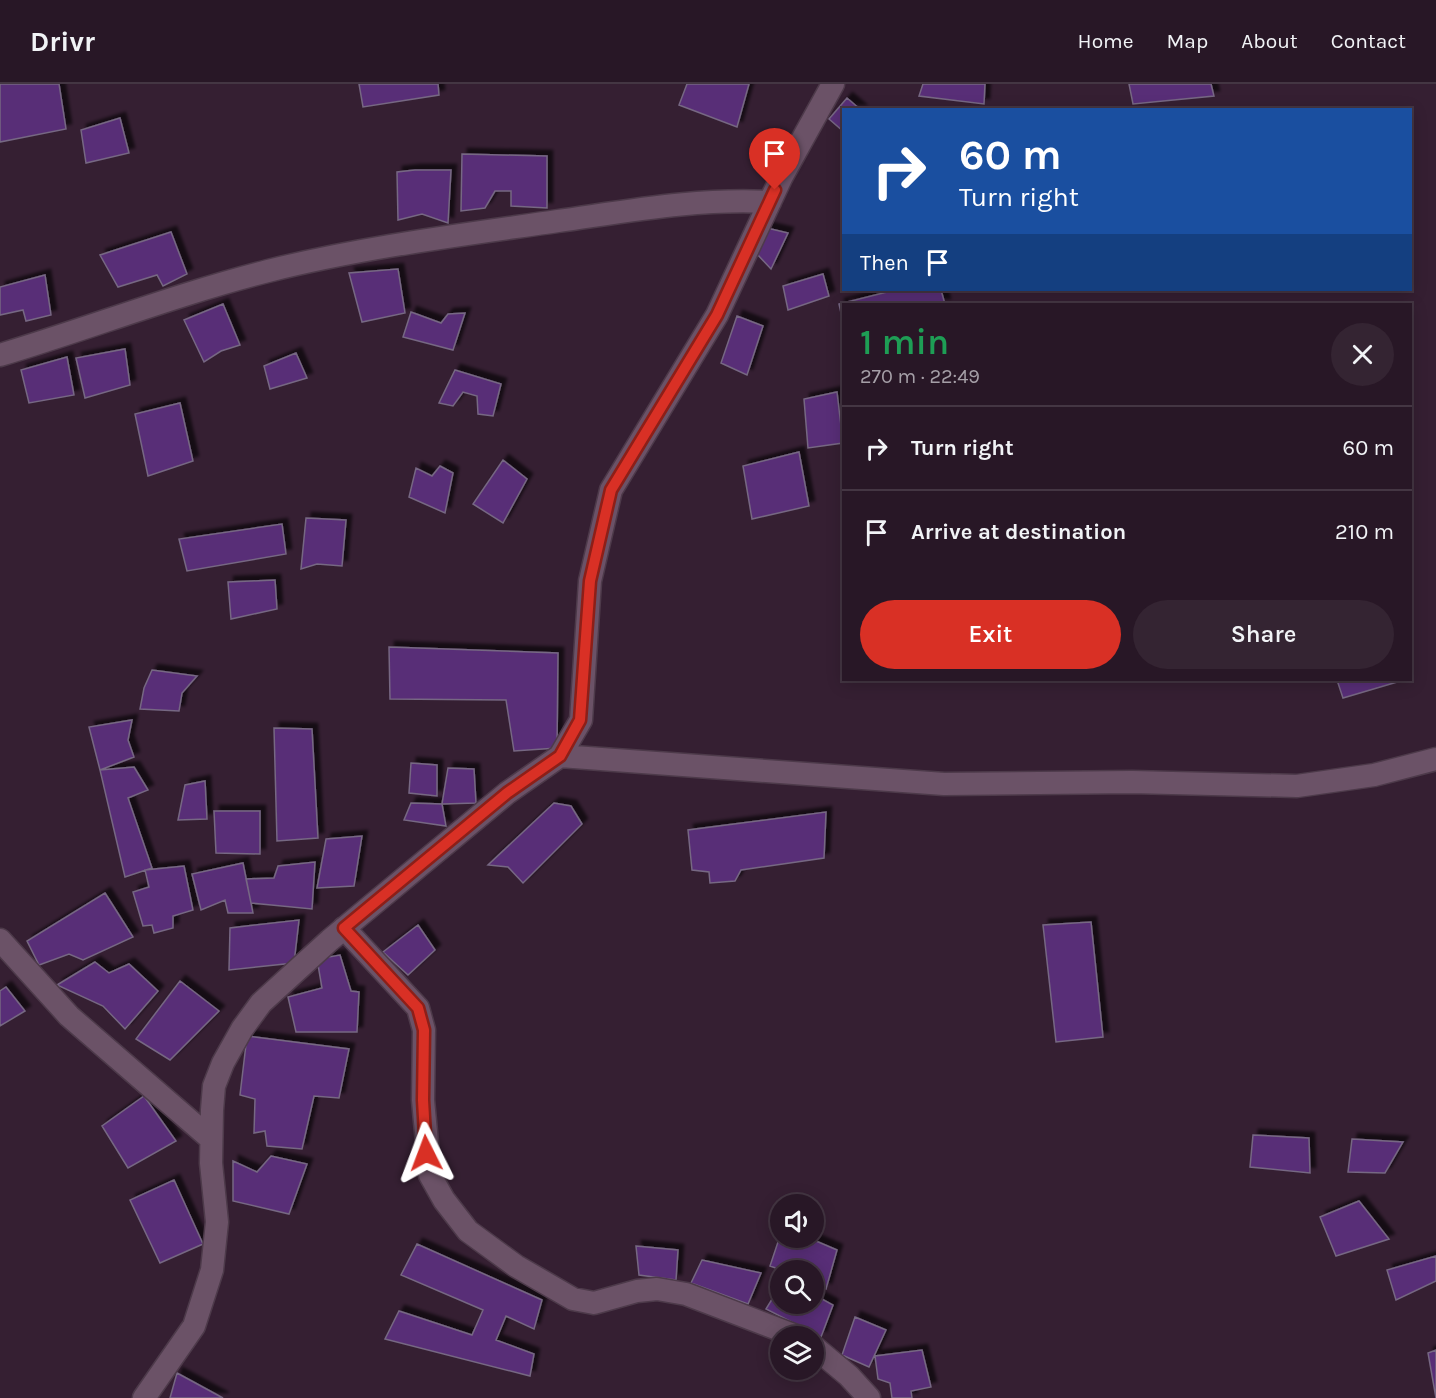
<!DOCTYPE html>
<meta charset="utf-8">
<style>
body{margin:0;font-family:Karla,sans-serif;background:#342432;color:#f1f3f6;height:100vh;display:flex;flex-direction:column;font-size:22px;white-space:nowrap}
*{box-sizing:border-box;margin:0}
p{font-size:20px;color:#a59fa7}
.icon{flex:none;width:33px;height:33px;fill:none;stroke:currentColor;stroke-width:2;stroke-linecap:round;stroke-linejoin:round}
.map{position:relative;flex:1;overflow:hidden}
.panel{position:absolute;left:842px;top:219px;width:570px;height:378px;display:flex;flex-direction:column;background:#281726;border-radius:0px;box-shadow:0 3px 15px #0003,0 0 0 2px #443643}
.panel>*{flex:none}
.banner{position:absolute;left:842px;top:24px;width:570px;height:183px;border-radius:0px;box-shadow:0 3px 15px #0003,0 0 0 2px #443643;background:#1a4fa0;color:#fff;overflow:hidden}
.fabs{position:absolute;left:770px;top:1110px;display:grid;gap:12px}
.fabs a{display:grid;place-items:center;width:54px;height:54px;border-radius:50%;background:#281726;box-shadow:0 3px 15px #0003,0 0 0 2px #443643;font-size:30px}
.pin{position:absolute;display:grid;place-items:center;width:51px;height:51px;color:#fff;margin:-62px -26px;border-radius:50% 50% 50% 0;rotate:-45deg;box-shadow:0 0 6px #0007}
.pin .icon{rotate:45deg}
.me{position:absolute;width:66px;margin:-33px;rotate:357deg;stroke-linejoin:round;filter:drop-shadow(0 0 4px #0008)}
.turn{display:flex;align-items:center;gap:21px;height:126px;padding:0 18px;font-size:27px}
.turn .icon{width:78px;height:78px;stroke-width:2.5}
.turn b{display:block;font-size:42px;line-height:51px}
.then{display:flex;align-items:center;height:57px;padding:0 18px;background:#0003;gap:12px;font-size:22px}
.round{display:grid;place-items:center;flex:none;width:63px;height:63px;border-radius:32px;background:#342432}
.head{display:flex;align-items:center;justify-content:space-between;height:102px;padding:0 18px}
h1{font-size:36px;font-weight:600;line-height:45px;color:#1e9e55}
.action{display:flex;gap:12px;margin-top:auto;padding:12px 18px}
.action a{flex:1;height:69px;border-radius:36px;background:#d93025;color:#fff;font-size:24px;font-weight:600;line-height:69px;text-align:center}
.action a+a{background:#342432;color:#f1f3f6}
ul{padding:0;list-style:none}
li{display:flex;align-items:center;gap:18px;height:84px;padding:0 18px;border-top:2px solid #443643}
li div{flex:1}
li b{display:block;font-size:22px}
li em{font-style:normal}
header{display:flex;align-items:center;gap:36px;box-sizing:border-box;height:84px;padding:0 30px;background:#281726;border-bottom:2px solid #443643}
header strong{font-size:28px}
nav{display:flex;gap:33px;margin-inline-start:auto;font-size:21px}
.map>svg:first-child{display:block}
.building{fill:#592e77;stroke:#766783;stroke-width:1.5;filter:url(#shadow)}
.lines{fill:none;stroke-linecap:round;stroke-linejoin:round}
.minor-casing{stroke:#4d3a4a;stroke-width:25}
.minor{stroke:#6b5267;stroke-width:22}
.route-casing{stroke:#8d1f18;stroke-width:15}
.route{stroke:#d93025;stroke-width:10}
</style>
<header>
<strong>Drivr</strong>
<nav><a>Home</a><a>Map</a><a>About</a><a>Contact</a></nav>
</header>
<div class="map">
<svg width="1436" height="1314" viewBox="0 0 1436 1314">
<defs>
<filter id="shadow"><feDropShadow dx="5.5" dy="-5.5" stdDeviation="1.5" flood-color="#0009"/></filter>
</defs>
<rect width="100%" height="100%" fill="#351f32"/>
<path class="building" d="M0 0H59L66 45 0 58Z
M359 0H438L439 11 363 23Z
M687 0H749L737 43 679 21Z
M923 0H985L984 20 919 12Z
M1129 0H1211L1214 12 1133 20Z
M847 14 861 26H843V47L829 35Z
M120 34 129 69 86 79 81 46Z
M462 70 547 72V124L511 122V107H495L485 124 461 127Z
M415 86H451L448 139 422 130 398 136 397 88Z
M767 144 788 149 771 185 757 170Z
M171 148 187 190 163 202 157 191 118 203 100 171Z
M398 185 405 229 362 238 349 189Z
M823 190 829 212 788 226 783 202Z
M45 191 51 231 26 237 23 226 0 231V203Z
M895 206H941L945 220H843V238L839 220Z
M223 220 240 261 221 267 204 278 184 236Z
M411 228 441 239 448 230 465 229 453 266 403 253Z
M737 232 763 242 747 291 721 279Z
M125 265 130 301 85 314 76 274Z
M296 269 307 294 270 305 264 282Z
M67 273 74 311 29 319 21 286Z
M455 286 501 300 493 332 478 330 477 312 463 308 453 322 439 319Z
M837 308 843 359 808 364 804 315Z
M180 319 193 377 148 392 135 330Z
M799 368 809 422 752 435 743 382Z
M503 376 527 395 503 439 473 420Z
M440 382 453 389 445 429 409 413 416 384 432 392Z
M306 434 346 436 342 482 317 480 301 485Z
M282 440 286 470 187 487 179 455Z
M275 496 277 525 231 535 228 498Z
M389 563 558 569 557 664 514 667 506 616 390 615Z
M152 586 197 592 182 609 179 627 140 625 144 604Z
M1337 596H1404L1343 614Z
M132 636 128 656 134 673 100 686 89 643Z
M274 644 312 645 318 754 277 757Z
M411 679 437 681V712L409 709Z
M134 683 148 706 128 714 152 784 125 793 100 686Z
M448 684 474 685 476 719 442 720Z
M205 697 207 735 178 736 185 701Z
M411 719 442 720 446 742 404 736Z
M554 719 571 722 582 740 523 799 508 783 488 781Z
M214 727H260V770L216 769Z
M826 728 824 774 741 786 735 797 710 799 709 788 692 786 688 746Z
M362 752 354 802 317 804 326 755Z
M315 778 312 825 251 819 246 795 274 794 278 782Z
M243 779 253 829H228L225 816 201 826 192 790Z
M184 782 193 826 173 832V844L154 849 152 841 143 842 133 808 149 803 145 786Z
M105 809 133 853 83 876 69 870 39 881 27 857Z
M299 836 294 879 229 886 230 844Z
M1091 838 1103 953 1056 958 1043 841Z
M418 841 435 866 408 891 383 868Z
M340 871 351 907 359 908 357 948H296L288 913 322 904 317 875Z
M95 878 109 889 129 880 158 907 125 945 103 922 57 901Z
M180 897 219 927 170 976 136 955Z
M6 903 25 927 0 942V907Z
M247 952 349 965 339 1014 314 1012 302 1065 267 1062 265 1047 254 1049 255 1015 240 1011Z
M144 1012 176 1057 128 1084 102 1042Z
M1253 1051 1309 1054 1310 1089 1250 1083Z
M1352 1055 1403 1058 1385 1089 1348 1088Z
M271 1072 307 1080 289 1130 233 1117V1077L257 1088Z
M174 1096 203 1160 160 1179 130 1116Z
M1359 1117 1389 1155 1336 1172 1320 1133Z
M780 1152 809 1154 837 1166 826 1205 813 1199V1186H781L770 1182Z
M417 1160 542 1216 534 1245 506 1232 496 1256 534 1270 530 1292 385 1255 399 1227 472 1251 483 1226 401 1191Z
M636 1162 678 1166 676 1196 639 1191Z
M1436 1172V1197L1396 1216 1387 1186Z
M702 1176 761 1189 748 1220 691 1199Z
M777 1207 780 1209V1220H813V1210L833 1221 821 1253 766 1225Z
M855 1233 886 1246 869 1283 842 1271Z
M922 1266 931 1303 911 1307 912 1314H892L890 1299 878 1295 875 1272Z
M1436 1266V1314L1428 1269Z
M177 1289 223 1314H170Z"/>
<g class="lines">
<defs>
<path id="minor" d="M0 271C90 244 177 210 268 187 363 163 461 151 558 137 629 127 698 114 770 118
M560 672 944 700 1132 698 1297 702 1374 691 1436 675
M344 844 418 924 424 946 423 1016 430 1091 444 1116 468 1147 516 1182 573 1215 594 1219 637 1207 657 1205 686 1210 796 1252
M0 856 69 932 211 1055
M813 1262 849 1292 869 1314
M144 1314 194 1242 212 1186 217 1138 211 1079 212 1026 214 1002 223 979 242 945 261 919 330 856 507 709 560 672 581 636 590 497 611 406 717 231 781 94 833 0"/>
</defs>
<use href="#minor" class="minor-casing"/>
<use href="#minor" class="minor"/>
</g>
<g class="lines">
<defs>
<path id="route" d="M426 1069 423 1016 424 946 418 924 344 844 507 709 560 672 580 636 590 497 611 406 717 231 775 106"/>
</defs>
<use href="#route" class="route-casing"/>
<use href="#route" class="route"/>
</g>
</svg>
<div class="fabs">
<a><svg class="icon" aria-label="sound" viewBox="0 0 24 24"><path d="M4 9h4l5-4v14l-5-4H4zM17 9q2 3 0 6"/></svg></a>
<a><svg class="icon" aria-label="search" viewBox="0 0 24 24"><circle cx="10" cy="10" r="6"/><path d="M15 15l6 6"/></svg></a>
<a><svg class="icon" aria-label="layers" viewBox="0 0 24 24"><path d="M12 4l9 5-9 5-9-5zM3 14l9 5 9-5"/></svg></a>
</div>
<div class="pin" style="left:775px;top:106px;background:#d93025"><svg class="icon" aria-label="arrive" viewBox="0 0 24 24"><path d="M6 21V4h12l-3 4 3 4H6"/></svg></div>
<svg class="me" style="left:426px;top:1069px" viewBox="-20 -20 40 40"><path d="M0-17L14 15 0 8-14 15z" fill="#d93025" stroke="#fff" stroke-width="4"/></svg>
<div class="banner">
<div class="turn"><svg class="icon" aria-label="right" viewBox="0 0 24 24"><path d="M7 20v-9h11M14 6l5 5-5 5"/></svg><div><b>60 m</b>Turn right</div></div>
<div class="then">Then<svg class="icon" aria-label="arrive" viewBox="0 0 24 24"><path d="M6 21V4h12l-3 4 3 4H6"/></svg></div>
</div>
<section class="panel">
<div class="head"><div><h1>1 min</h1><p>270 m · 22:49</p></div><a class="round"><svg class="icon" aria-label="close" viewBox="0 0 24 24"><path d="M6 6l12 12M18 6L6 18"/></svg></a></div>
<ul>
<li><svg class="icon" aria-label="right" viewBox="0 0 24 24"><path d="M7 20v-9h11M14 6l5 5-5 5"/></svg><div><b>Turn right</b></div><em>60 m</em></li>
<li><svg class="icon" aria-label="arrive" viewBox="0 0 24 24"><path d="M6 21V4h12l-3 4 3 4H6"/></svg><div><b>Arrive at destination</b></div><em>210 m</em></li>
</ul>
<div class="action"><a>Exit</a><a>Share</a></div>
</section>
</div>
